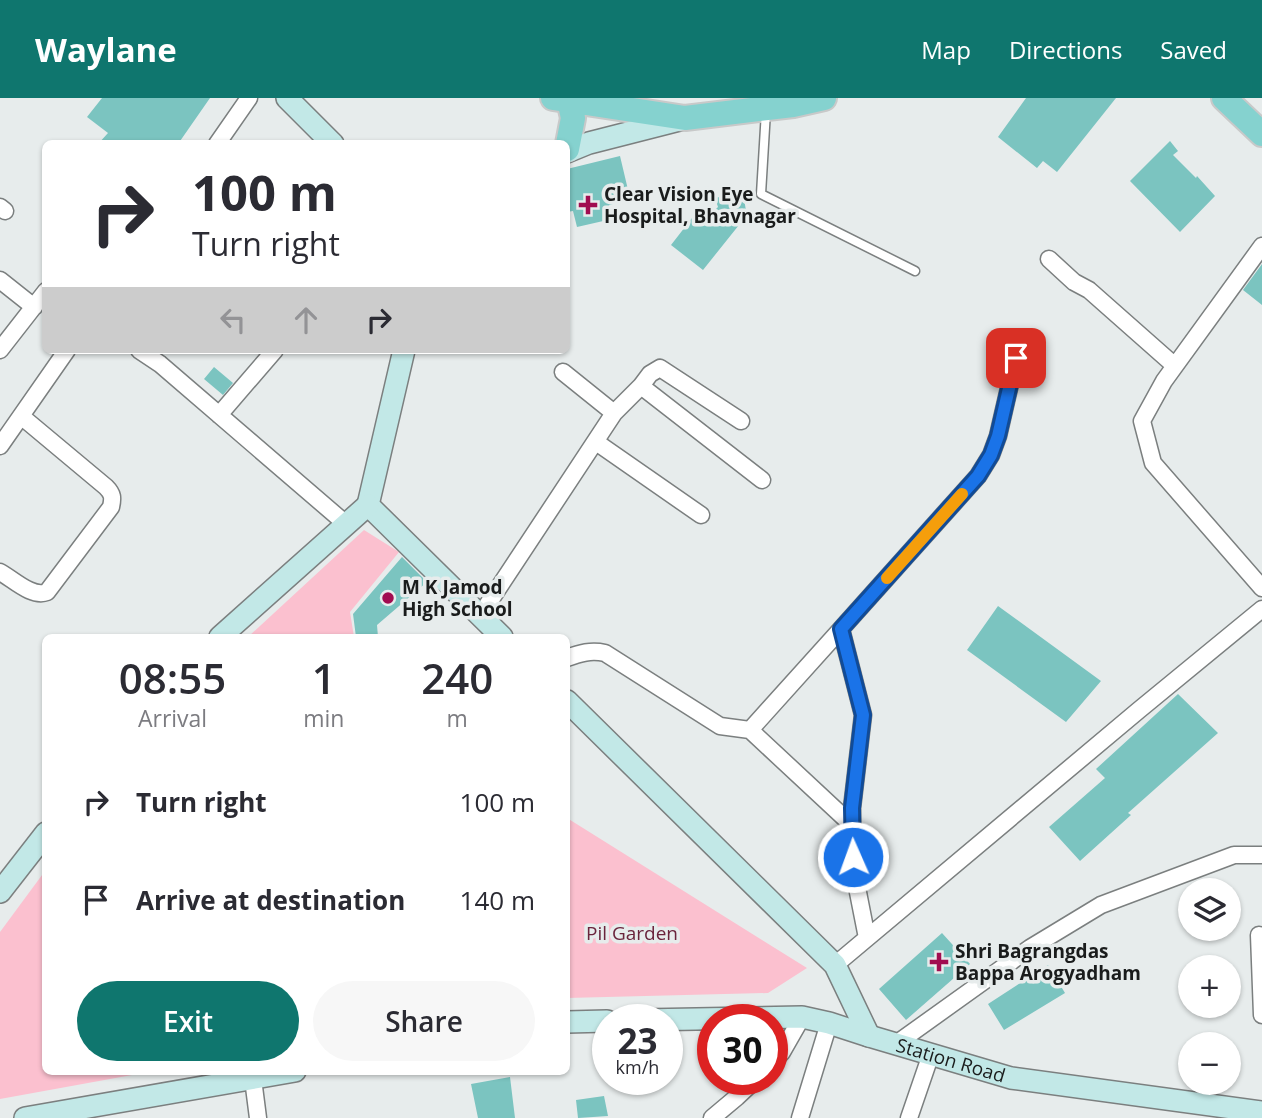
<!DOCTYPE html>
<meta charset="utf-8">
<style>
body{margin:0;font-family:"Open Sans",sans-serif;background:#f7f7f7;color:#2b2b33;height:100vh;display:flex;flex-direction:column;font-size:26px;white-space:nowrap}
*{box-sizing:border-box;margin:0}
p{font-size:23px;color:#7c7c81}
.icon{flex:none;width:38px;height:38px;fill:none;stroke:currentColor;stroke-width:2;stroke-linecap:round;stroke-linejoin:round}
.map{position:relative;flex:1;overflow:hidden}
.panel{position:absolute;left:42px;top:536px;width:528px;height:441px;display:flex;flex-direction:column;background:#fff;border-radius:10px;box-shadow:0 2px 5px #0004}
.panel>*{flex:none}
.banner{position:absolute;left:42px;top:42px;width:528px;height:214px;border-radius:10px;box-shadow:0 2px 5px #0004;background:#fff;color:#2b2b33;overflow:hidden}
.fabs{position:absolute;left:1178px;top:780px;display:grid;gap:14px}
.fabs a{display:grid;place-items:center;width:63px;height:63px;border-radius:50%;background:#fff;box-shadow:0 2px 5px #0004;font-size:35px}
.speed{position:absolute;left:592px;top:906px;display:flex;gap:14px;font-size:35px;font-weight:700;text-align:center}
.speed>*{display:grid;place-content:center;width:91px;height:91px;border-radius:50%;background:#fff;box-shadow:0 2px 5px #0004;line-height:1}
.speed small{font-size:18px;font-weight:400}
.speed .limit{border:10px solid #d22;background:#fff;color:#111}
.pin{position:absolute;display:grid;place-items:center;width:60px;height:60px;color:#fff;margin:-30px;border-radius:14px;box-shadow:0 4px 10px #0006}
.me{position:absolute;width:77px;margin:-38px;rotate:358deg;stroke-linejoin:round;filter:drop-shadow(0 0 5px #0008)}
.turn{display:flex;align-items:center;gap:24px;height:147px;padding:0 35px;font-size:32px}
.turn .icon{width:91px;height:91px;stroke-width:2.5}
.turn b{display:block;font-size:49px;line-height:60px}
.lanes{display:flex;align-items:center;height:66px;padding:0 35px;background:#0003;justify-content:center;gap:35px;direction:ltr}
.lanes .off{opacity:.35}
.eta{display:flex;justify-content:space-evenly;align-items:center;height:119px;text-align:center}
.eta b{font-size:42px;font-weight:600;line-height:49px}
.action{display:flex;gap:14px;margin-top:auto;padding:14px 35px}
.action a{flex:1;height:80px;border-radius:42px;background:#0f766e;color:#fff;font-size:28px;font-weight:600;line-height:80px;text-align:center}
.action a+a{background:#f7f7f7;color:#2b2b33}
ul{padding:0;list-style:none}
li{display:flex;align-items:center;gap:21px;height:98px;padding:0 35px}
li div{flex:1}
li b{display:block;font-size:26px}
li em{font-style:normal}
header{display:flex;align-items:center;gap:42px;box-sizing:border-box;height:98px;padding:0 35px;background:#0f766e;color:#fff}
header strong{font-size:33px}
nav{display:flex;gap:38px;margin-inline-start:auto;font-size:24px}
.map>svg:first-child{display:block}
.green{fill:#fbc0cf}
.building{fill:#7bc4c0}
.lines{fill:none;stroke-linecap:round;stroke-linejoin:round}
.lane-casing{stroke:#7b7f7f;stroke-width:11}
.street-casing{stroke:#7b7f7f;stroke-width:19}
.secondary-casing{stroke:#7b7f7f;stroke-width:24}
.primary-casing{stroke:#c8c9c9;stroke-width:28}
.lane{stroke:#fff;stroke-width:8}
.street{stroke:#fff;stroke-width:16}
.secondary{stroke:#c2e8e7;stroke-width:21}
.primary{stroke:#85d2cf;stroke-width:24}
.route-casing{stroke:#114b97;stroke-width:18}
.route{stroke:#1a73e8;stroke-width:12}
.slow{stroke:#f59e0b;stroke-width:12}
.poi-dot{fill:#a10c50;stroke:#e7ecec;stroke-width:2.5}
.labels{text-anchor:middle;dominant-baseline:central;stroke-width:7;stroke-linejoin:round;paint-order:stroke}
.poi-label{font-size:19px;font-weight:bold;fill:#1a1c1c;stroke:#e7ecec;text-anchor:start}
.park-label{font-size:19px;fill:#6a243c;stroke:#e7ecec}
.street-label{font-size:19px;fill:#1a1c1c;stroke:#e7ecec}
</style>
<header>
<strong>Waylane</strong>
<nav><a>Map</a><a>Directions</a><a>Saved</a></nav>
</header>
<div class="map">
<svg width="1262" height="1020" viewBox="0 0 1262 1020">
<rect width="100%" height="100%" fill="#e7ecec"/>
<path class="green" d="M364 432 399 454 350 514 354 539H248Z
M567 720 807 870 768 895 567 900Z
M45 773 46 973H154L0 1001V834Z"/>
<path class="building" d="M102 0H210L178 46H98L108 35 87 19Z
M1026 0H1116L1057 74 1043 63 1037 70 998 39Z
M1170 43 1178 53 1173 57 1196 80 1197 78 1215 98 1180 134 1130 83Z
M620 58 629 96 621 104 609 107 612 121 577 129 573 113 567 114V71Z
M743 94 746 113 737 125 739 127 703 172 671 147 692 120 700 127 718 109 715 100Z
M1262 166V207L1243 192Z
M214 269 233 285 223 297 204 281Z
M402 459 427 484 377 527 378 539H356L353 516Z
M998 508 1101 583 1066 624 967 552Z
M1178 596 1218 635 1128 715 1131 717 1080 763 1049 729 1105 680 1096 671Z
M942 835 970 866 906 922 879 891Z
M1048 867 1065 895 1004 932 988 906Z
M510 979 515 1020H478L471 986Z
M604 998 608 1018 578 1020 576 1002Z"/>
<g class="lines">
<defs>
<path id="lane" d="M766 13 761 96 915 173"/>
<path id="street" d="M217 46 249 0
M0 109 5 113
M1262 148 1164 283 1142 323 1153 365 1262 490
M1049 161 1074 184 1089 192 1175 268
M0 182 34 209
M0 252 46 193
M139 252 160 266 346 426
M641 288 650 276 660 270 741 323
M614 315 641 288 762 382
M219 317 275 252
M596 344 701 417
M0 348 67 252
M0 474C13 481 32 500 47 494L111 409C113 400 113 396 106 389L21 318
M480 518 614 315 563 274
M841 531 978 378 991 357 998 338 1016 260
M567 560C580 555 591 552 605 555L720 628 750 632 841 531 863 617 852 710V744L854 774 867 840
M750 632 852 727
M1259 837 1262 917
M835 867 1139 612 1262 511
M896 946 1030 850 1101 807 1234 757H1262
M772 965 782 954 802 919
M253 981 258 1020
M712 1020 737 999 755 982
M800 1020 829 925
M909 1020 931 956"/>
<g id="secondary">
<path d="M287 0 333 46"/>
<path d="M567 54 589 45 683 21"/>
<path d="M404 252 368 407 502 539"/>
<path d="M220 539 368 407"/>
<path d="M567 603 835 867 869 938"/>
<path d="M0 794 46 735"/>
<path id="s1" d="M642 922 802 919 829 925 869 938 1011 980 1262 1014"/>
<path d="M567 924 607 923"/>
<path d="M25 1020 295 973"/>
</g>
<path id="primary" d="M553 0 685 20 793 7 824 0
M1224 0 1262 36
M567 51 573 20 569 2"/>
</defs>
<use href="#lane" class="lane-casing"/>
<use href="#street" class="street-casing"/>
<use href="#secondary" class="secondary-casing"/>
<use href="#primary" class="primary-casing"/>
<use href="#lane" class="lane"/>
<use href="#street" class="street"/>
<use href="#secondary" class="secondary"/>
<use href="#primary" class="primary"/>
</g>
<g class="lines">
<defs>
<path id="route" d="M853 759 852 710 863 617 841 531 978 378 991 357 998 338 1016 260"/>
</defs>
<use href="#route" class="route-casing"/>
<use href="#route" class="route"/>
<path class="slow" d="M887 480 962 396"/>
</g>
<g class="poi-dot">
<path d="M584.5 96.5h7v7h7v7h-7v7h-7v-7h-7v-7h7z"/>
<circle cx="388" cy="500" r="7"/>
<path d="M935.5 853.5h7v7h7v7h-7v7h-7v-7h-7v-7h7z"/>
</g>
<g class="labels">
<g class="poi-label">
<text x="604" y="96">Clear Vision Eye<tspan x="604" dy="22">Hospital, Bhavnagar</tspan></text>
<text x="402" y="489">M K Jamod<tspan x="402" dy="22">High School</tspan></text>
<text x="955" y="853">Shri Bagrangdas<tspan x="955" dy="22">Bappa Arogyadham</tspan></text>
</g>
<g class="park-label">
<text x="632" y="835">Pil Garden</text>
</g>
<g class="street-label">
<text stroke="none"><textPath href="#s1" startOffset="315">Station Road</textPath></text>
</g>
</g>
</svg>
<div class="fabs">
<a><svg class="icon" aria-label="layers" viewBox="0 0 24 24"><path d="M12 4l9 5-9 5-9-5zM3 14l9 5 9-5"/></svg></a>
<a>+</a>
<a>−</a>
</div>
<div class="speed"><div>23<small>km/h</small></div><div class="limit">30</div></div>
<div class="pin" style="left:1016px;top:260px;background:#d93025"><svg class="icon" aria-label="arrive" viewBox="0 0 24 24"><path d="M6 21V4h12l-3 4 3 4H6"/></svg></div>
<svg class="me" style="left:853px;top:759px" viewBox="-20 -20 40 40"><circle r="17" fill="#1a73e8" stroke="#fff" stroke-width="3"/><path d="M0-11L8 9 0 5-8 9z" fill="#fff"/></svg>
<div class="banner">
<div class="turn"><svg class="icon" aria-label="right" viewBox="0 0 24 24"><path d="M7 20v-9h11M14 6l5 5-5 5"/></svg><div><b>100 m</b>Turn right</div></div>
<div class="lanes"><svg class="icon off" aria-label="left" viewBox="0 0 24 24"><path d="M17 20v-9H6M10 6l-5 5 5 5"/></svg><svg class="icon off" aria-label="ahead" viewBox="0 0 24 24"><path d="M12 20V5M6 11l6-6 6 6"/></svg><svg class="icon" aria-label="right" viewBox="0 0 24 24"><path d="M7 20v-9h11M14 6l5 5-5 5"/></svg></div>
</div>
<section class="panel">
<div class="eta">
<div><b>08:55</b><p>Arrival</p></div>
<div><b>1</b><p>min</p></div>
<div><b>240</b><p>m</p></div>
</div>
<ul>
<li><svg class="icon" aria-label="right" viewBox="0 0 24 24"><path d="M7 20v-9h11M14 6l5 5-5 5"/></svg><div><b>Turn right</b></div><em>100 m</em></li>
<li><svg class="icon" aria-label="arrive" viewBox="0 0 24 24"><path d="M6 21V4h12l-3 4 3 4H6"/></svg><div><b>Arrive at destination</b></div><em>140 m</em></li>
</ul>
<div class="action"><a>Exit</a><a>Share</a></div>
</section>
</div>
